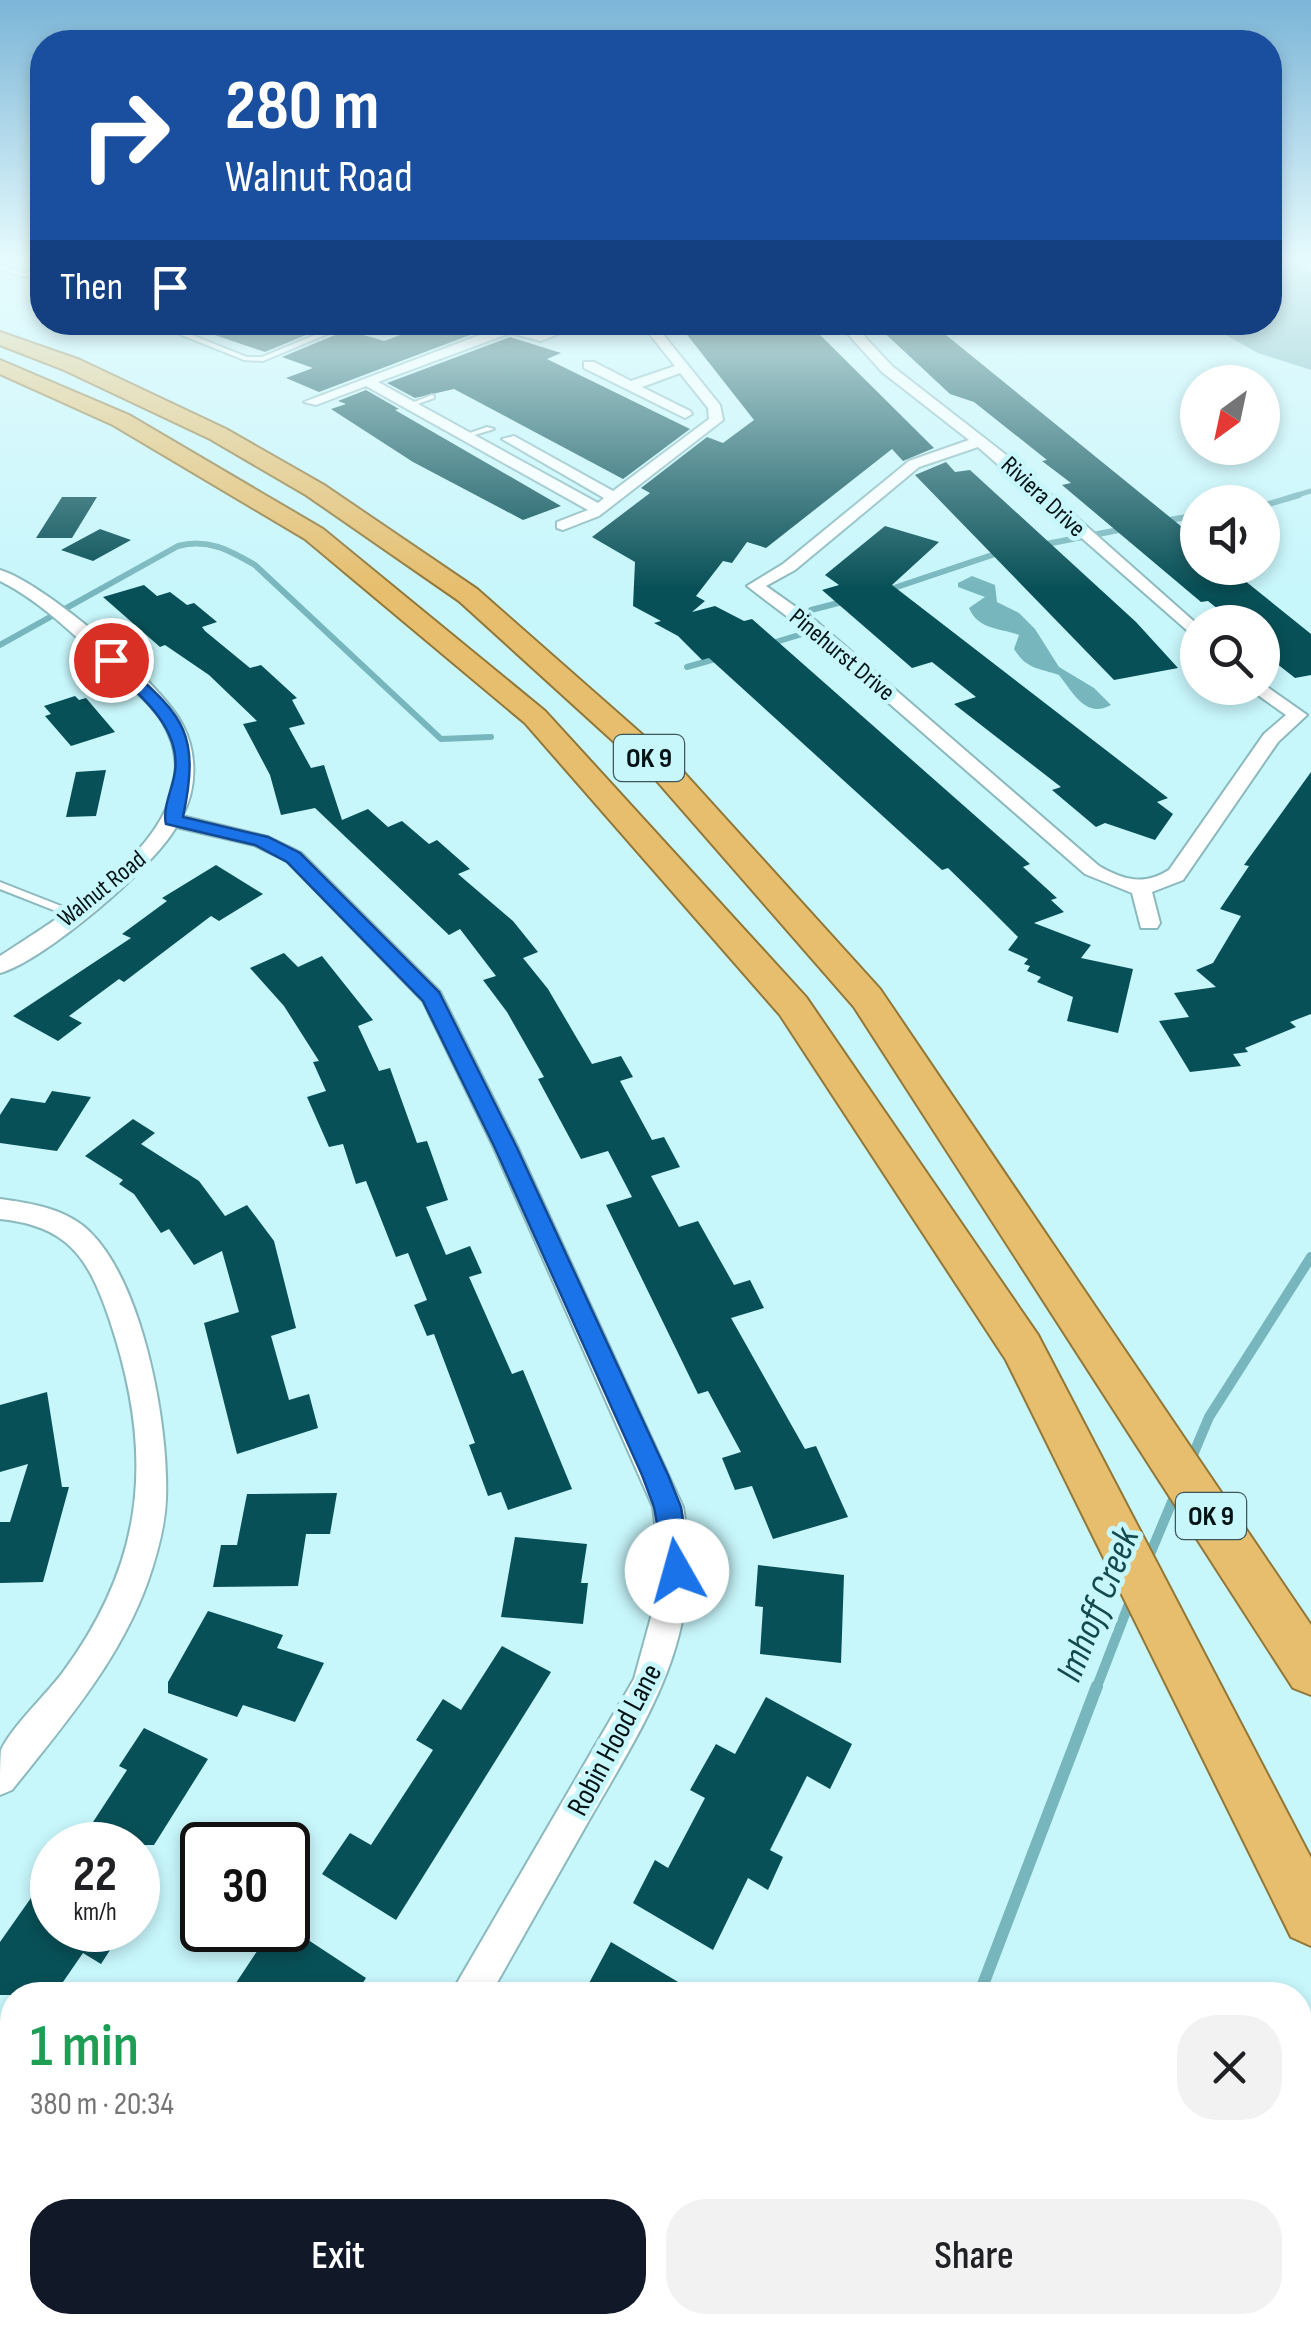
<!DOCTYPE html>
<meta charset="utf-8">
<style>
body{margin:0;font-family:"Sofia Sans Condensed",sans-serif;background:#f2f2f2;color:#202124;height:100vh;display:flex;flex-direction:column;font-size:38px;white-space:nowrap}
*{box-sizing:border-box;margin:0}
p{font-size:32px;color:#757577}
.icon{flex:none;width:55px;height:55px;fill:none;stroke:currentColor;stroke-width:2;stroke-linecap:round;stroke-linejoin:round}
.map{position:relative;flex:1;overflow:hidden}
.panel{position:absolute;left:0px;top:1982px;width:1312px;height:352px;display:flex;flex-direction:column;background:#fff;border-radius:40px 40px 0 0;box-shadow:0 5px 15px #0003}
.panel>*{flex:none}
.hud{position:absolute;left:30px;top:30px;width:1252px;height:305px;border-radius:40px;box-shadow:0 5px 15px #0003;background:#1a4fa0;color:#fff;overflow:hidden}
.needle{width:65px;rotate:213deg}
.fabs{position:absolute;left:1180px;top:365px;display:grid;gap:20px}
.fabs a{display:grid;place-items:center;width:100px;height:100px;border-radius:50%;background:#fff;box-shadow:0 5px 15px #0003;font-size:50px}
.speed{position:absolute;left:30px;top:1822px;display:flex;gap:20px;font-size:50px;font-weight:700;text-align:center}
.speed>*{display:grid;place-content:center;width:130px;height:130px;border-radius:50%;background:#fff;box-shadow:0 5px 15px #0003;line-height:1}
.speed small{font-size:25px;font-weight:400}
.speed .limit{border:5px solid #111;border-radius:15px;background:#fff;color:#111}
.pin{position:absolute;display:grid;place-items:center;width:85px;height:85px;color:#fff;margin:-42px;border:5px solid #fff;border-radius:50%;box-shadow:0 2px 10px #0007}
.me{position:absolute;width:110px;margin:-55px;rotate:353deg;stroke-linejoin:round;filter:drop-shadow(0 0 8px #0008)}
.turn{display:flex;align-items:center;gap:35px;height:210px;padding:0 30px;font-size:45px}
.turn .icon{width:130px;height:130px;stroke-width:2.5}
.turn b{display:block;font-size:70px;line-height:85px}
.then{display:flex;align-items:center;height:95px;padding:0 30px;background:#0003;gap:20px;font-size:38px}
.round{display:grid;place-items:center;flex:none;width:105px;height:105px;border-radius:40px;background:#f2f2f2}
.summary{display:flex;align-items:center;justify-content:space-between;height:170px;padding:0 30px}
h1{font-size:60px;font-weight:600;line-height:75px;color:#1e9e55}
.cta{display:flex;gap:20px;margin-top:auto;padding:20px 30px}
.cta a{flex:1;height:115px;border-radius:40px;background:#111827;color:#fff;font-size:40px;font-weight:600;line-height:115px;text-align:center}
.cta a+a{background:#f2f2f2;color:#202124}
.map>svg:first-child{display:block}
.water{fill:#78b6bd}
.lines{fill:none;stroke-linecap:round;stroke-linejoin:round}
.stream-far3{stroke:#78b6bd;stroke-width:5}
.stream-far2{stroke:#78b6bd;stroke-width:6}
.stream-far1{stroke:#78b6bd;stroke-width:10}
.stream{stroke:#78b6bd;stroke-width:12}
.building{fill:#085057}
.service-casing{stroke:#8bb9be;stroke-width:4}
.minor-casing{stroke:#8bb9be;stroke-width:4}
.trunk-casing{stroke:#927737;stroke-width:4}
.service{fill:#fff;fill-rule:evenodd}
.minor{fill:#fff;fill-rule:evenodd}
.trunk{fill:#e6be6e;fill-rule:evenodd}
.route{fill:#1a73e8;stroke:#114b97;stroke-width:2.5}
.labels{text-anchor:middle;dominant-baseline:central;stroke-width:10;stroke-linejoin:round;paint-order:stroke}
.far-street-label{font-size:25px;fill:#031315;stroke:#c7f6fb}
.shield{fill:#c7f6fb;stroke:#3e575a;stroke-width:2.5}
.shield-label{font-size:28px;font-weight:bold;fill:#031315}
.street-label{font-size:30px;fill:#031315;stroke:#c7f6fb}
.near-water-label{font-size:38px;font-style:italic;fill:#124a50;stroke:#c7f6fb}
</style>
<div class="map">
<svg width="1311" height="2333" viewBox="0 0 1311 2333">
<rect width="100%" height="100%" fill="#c7f6fb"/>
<path class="water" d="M1270 261H1295L1311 272V370L1258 353 1204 323 1270 322Z
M972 576 995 585 997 602 1019 613 1035 629 1059 667 1094 688 1111 705C1085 719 1073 692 1059 675 1039 668 1027 670 1014 649L1019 635C1001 628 978 630 969 608L985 597 958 587V583Z"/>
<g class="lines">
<path class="stream-far3" d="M1291 497 1311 491"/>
<path class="stream-far2" d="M1262 506 1299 495
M1164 521 1198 515
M1041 545 1124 529
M885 591 1001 552
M0 645 178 546C208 538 229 550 255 565L441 739 491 737
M766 645 802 634 811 610 846 601
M687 667 722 657"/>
<path class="stream-far1" d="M1190 1462 1209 1417 1311 1257
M1148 1559 1177 1490
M1096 1689 1132 1596"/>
<path class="stream" d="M979 1995 1097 1686
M809 2333 815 2322"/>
</g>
<path class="building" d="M192 322H324L330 325 265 352 191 327Z
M436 322 494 326 319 392 286 378 313 368 282 357 347 330 384 341Z
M677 322H807L934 448 903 461 892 449 766 548 747 542 732 563 723 561 696 596 705 601 692 612 715 606 744 621 752 619 1030 864 1023 867 1057 898 1051 900 1064 912 1034 923 1091 945 1081 958 1133 969 1118 1033 1067 1021 1073 997 1037 982 1041 977 1027 971 1030 966 1024 964 1028 959 1008 950 1018 937 984 903 948 868 942 870 709 658 702 660 678 636 654 623 661 621 633 606 635 562 592 537 650 493 641 488 707 437 723 443 754 420Z
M930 322 1198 540V568H1229L1311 634V675L1295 678 1262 652V622H1234L1208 601 1201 602 1062 485 1071 483 1042 461 1047 460 974 402 950 394 877 326Z
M510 337 561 353 547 359 690 429 623 479 454 389 415 398 387 383Z
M366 390 399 409 395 410 561 506 523 520 413 462 331 409 346 404 338 401Z
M946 462 955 472 970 470 1136 622 1178 668 1114 680 915 475Z
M62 497H97L72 538H36Z
M885 526 939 542 892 585 1168 798 1157 802 1173 814 1155 840 1105 823 1096 827 1052 790 1061 787 954 704 976 697 932 662 912 668 822 590 839 585 825 575Z
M100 529 131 540 93 561 61 550Z
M144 585 157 596 170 592 187 605 194 603 217 622 202 627 205 631 250 668 261 665 297 698 292 700 305 724 289 728 311 768 324 765 342 820 368 809 388 827 402 821 429 844 437 840 470 869 458 874 513 921 538 952 523 958 548 989 592 1064 621 1056 633 1077 620 1081 652 1140 664 1137 680 1167 651 1176 679 1227 698 1221 734 1285 750 1280 764 1308 731 1318 805 1449 816 1446 848 1517 773 1539 752 1486 735 1490 722 1458 741 1452 708 1391 698 1394 606 1205 632 1197 608 1151 581 1159 538 1079 544 1077 507 1012 483 980 496 976 460 929 449 935 315 808 281 815 270 775 243 724 257 721 209 675 165 645 160 647 103 597Z
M75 696 79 700 86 698 115 732 71 746 45 716 51 714 44 706Z
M106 770 96 816 66 817 76 772Z
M1311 772V1014L1290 1022 1296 1027 1245 1048 1248 1052 1233 1054 1241 1066 1190 1072 1159 1021 1189 1017 1174 993 1216 987 1196 970 1213 963 1241 916 1220 909 1249 866 1244 865Z
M216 865 263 894 219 921 211 916 124 982 119 979 69 1016 82 1023 58 1041 13 1016 131 938 122 934 167 901 162 898Z
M284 953 298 967 322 956 373 1020 358 1026 379 1071 390 1068 417 1143 427 1141 448 1200 426 1207 446 1255 470 1246 482 1273 469 1277 512 1374 523 1370 572 1489 508 1510 501 1492 488 1496 469 1445 475 1443 434 1334 427 1336 414 1305 427 1300 408 1253 396 1257 366 1181 356 1184 343 1144 329 1147 307 1097 326 1091 313 1062 319 1061 284 1006 250 968Z
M52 1091 91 1097 57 1151 0 1143V1115L11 1098 45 1103Z
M133 1119 155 1133 141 1144 199 1181 225 1216 247 1205 274 1241 296 1328 271 1336 289 1400 309 1394 318 1428 237 1454 204 1323 239 1312 222 1251 194 1265 169 1229 161 1233 134 1194 119 1184 123 1180 85 1156Z
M47 1392 62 1487H69L43 1582 0 1583V1522H10L28 1464 0 1472V1405Z
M337 1493 330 1534H306L298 1586 213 1587 221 1545H237L247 1494Z
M515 1537 587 1544 581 1583H588L583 1624 501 1617Z
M758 1565 844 1575 841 1663 760 1654 763 1607 755 1606Z
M208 1611 283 1635 277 1648 324 1663 295 1722 243 1705 237 1717 168 1693V1682Z
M502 1646 551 1672 396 1920 322 1874 350 1833 371 1845 433 1750 416 1740 443 1699 461 1710Z
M766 1697 852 1744 830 1789 807 1776 770 1850 783 1857 768 1890 748 1878 713 1950 633 1903 655 1860 668 1868 705 1798 690 1790 716 1744 735 1754Z
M144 1728 208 1759 154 1845H78L127 1770 119 1766Z
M52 1868V1930H123L101 1964 83 1953 54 1995H0V1942Z
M271 1930H293L366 1978 355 1995H228Z
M611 1942 700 1995H605L588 1985Z"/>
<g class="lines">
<defs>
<path id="service" d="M0 265 25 273 42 266V270L25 277 0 269Z
M149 322H159L247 357H262L346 322H356L263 361 244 360Z
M432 395 434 396V398L412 406 409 404Z
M487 427 494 429 468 437 464 435Z
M0 882 79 913 80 915 75 918 71 917 0 889Z"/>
<path id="minor" d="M514 322H533L522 328C546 334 563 322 587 322L541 341 510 333 378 382 598 503 604 498 502 439 514 436 613 491 709 419 708 408 680 373 642 387 690 411 692 414 685 418 584 368V362H594L631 381 675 366 640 322H653L720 405 723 420 599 516 563 530 557 528V522L588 510 366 386 316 405 304 402Z
M837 322H851L892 366 1005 454 1198 625V640L978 447 919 467 795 570 766 586 817 622 1099 866C1123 880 1144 886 1169 870L1264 734 1286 715 1248 688 1263 684 1307 715 1278 742 1183 880 1152 892 1160 923 1157 928H1141L1132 893 1085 874 805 630 747 586 783 564 909 461 969 440 882 372Z
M0 570C44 583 163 684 183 726 197 753 197 789 182 816L268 837 301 853 440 992 518 1148 683 1507C705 1632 652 1711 592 1815 558 1875 524 1935 490 1995H450L634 1679 656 1599 659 1554 653 1507 494 1148 423 1001 287 861 254 845 176 827C154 867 44 961 0 973V956C67 912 223 822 162 721 150 702 130 687 114 672 78 639 44 603 0 581Z
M0 1199C31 1203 68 1209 91 1233 144 1287 169 1426 166 1499 165 1527 157 1555 148 1581 120 1660 64 1725 12 1790L0 1795C0 1782 0 1761 1 1750 13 1725 46 1695 63 1672 147 1558 154 1451 109 1318 88 1257 68 1226 0 1219Z
M247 2322H292L287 2333H243Z"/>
<path id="trunk" d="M0 332 80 360 226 429 324 485 477 589 678 766 880 989 1311 1625V1695L1293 1688 854 1007 656 780 459 601 306 495 210 439 64 370 0 345Z
M0 360 129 415 323 529 545 711 806 997 1038 1335 1311 1858V1946L1291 1937 1006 1360 780 1015 525 723 305 539 113 425 0 374Z"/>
</defs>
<use href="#service" class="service-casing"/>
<use href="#minor" class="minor-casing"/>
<use href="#trunk" class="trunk-casing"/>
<use href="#service" class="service"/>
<use href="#minor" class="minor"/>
<use href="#trunk" class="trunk"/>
</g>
<linearGradient id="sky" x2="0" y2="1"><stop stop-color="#7bb5d7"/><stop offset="0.44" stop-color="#e6fbfd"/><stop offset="1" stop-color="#e6fbfd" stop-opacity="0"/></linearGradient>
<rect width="1311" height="588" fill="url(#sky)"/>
<path class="route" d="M106 657H117C180 715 202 727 183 817L268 837 300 853 439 992 517 1148 668 1475 681 1507 691 1571 687 1580 677 1584 667 1580 654 1507 642 1475 495 1148 423 1001 287 862 255 845 166 824C162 808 173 788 175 771 181 725 135 691 106 663Z"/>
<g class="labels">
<g class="far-street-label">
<text transform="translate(1043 497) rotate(43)">Riviera Drive</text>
<text transform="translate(842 655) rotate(40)">Pinehurst Drive</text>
<text transform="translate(102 889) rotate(-39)">Walnut Road</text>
</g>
<g class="shield">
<rect x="614" y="735" width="70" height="46" rx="8"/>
<rect x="1176" y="1493" width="70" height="46" rx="8"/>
</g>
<g class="shield-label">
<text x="649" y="758">OK 9</text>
<text x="1211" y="1516">OK 9</text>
</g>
<g class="street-label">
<text transform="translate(615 1740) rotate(-62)">Robin Hood Lane</text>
</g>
<g class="near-water-label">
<text transform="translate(1098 1605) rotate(-68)">Imhoff Creek</text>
</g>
</g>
</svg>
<div class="fabs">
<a><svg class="needle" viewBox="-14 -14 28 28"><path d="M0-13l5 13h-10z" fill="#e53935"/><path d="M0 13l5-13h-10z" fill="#757577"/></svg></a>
<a><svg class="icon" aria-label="sound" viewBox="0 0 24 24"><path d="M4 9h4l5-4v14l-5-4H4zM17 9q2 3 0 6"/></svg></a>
<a><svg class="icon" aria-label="search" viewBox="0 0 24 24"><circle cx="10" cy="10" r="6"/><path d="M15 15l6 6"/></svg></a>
</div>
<div class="speed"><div>22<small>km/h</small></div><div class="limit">30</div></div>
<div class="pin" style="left:111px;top:660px;background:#d93025"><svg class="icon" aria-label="arrive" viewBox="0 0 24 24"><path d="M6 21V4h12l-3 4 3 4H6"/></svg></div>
<svg class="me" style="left:677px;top:1571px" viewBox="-20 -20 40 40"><circle r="19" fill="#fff"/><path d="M0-13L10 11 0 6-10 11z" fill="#1a73e8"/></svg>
<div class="hud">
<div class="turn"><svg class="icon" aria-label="right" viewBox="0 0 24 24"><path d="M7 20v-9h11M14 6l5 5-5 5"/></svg><div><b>280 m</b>Walnut Road</div></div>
<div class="then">Then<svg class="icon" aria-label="arrive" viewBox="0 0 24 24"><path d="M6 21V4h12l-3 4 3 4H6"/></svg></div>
</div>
<section class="panel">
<div class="summary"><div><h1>1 min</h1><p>380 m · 20:34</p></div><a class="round"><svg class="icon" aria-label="close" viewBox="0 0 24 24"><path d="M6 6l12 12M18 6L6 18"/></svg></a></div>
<div class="cta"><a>Exit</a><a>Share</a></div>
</section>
</div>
